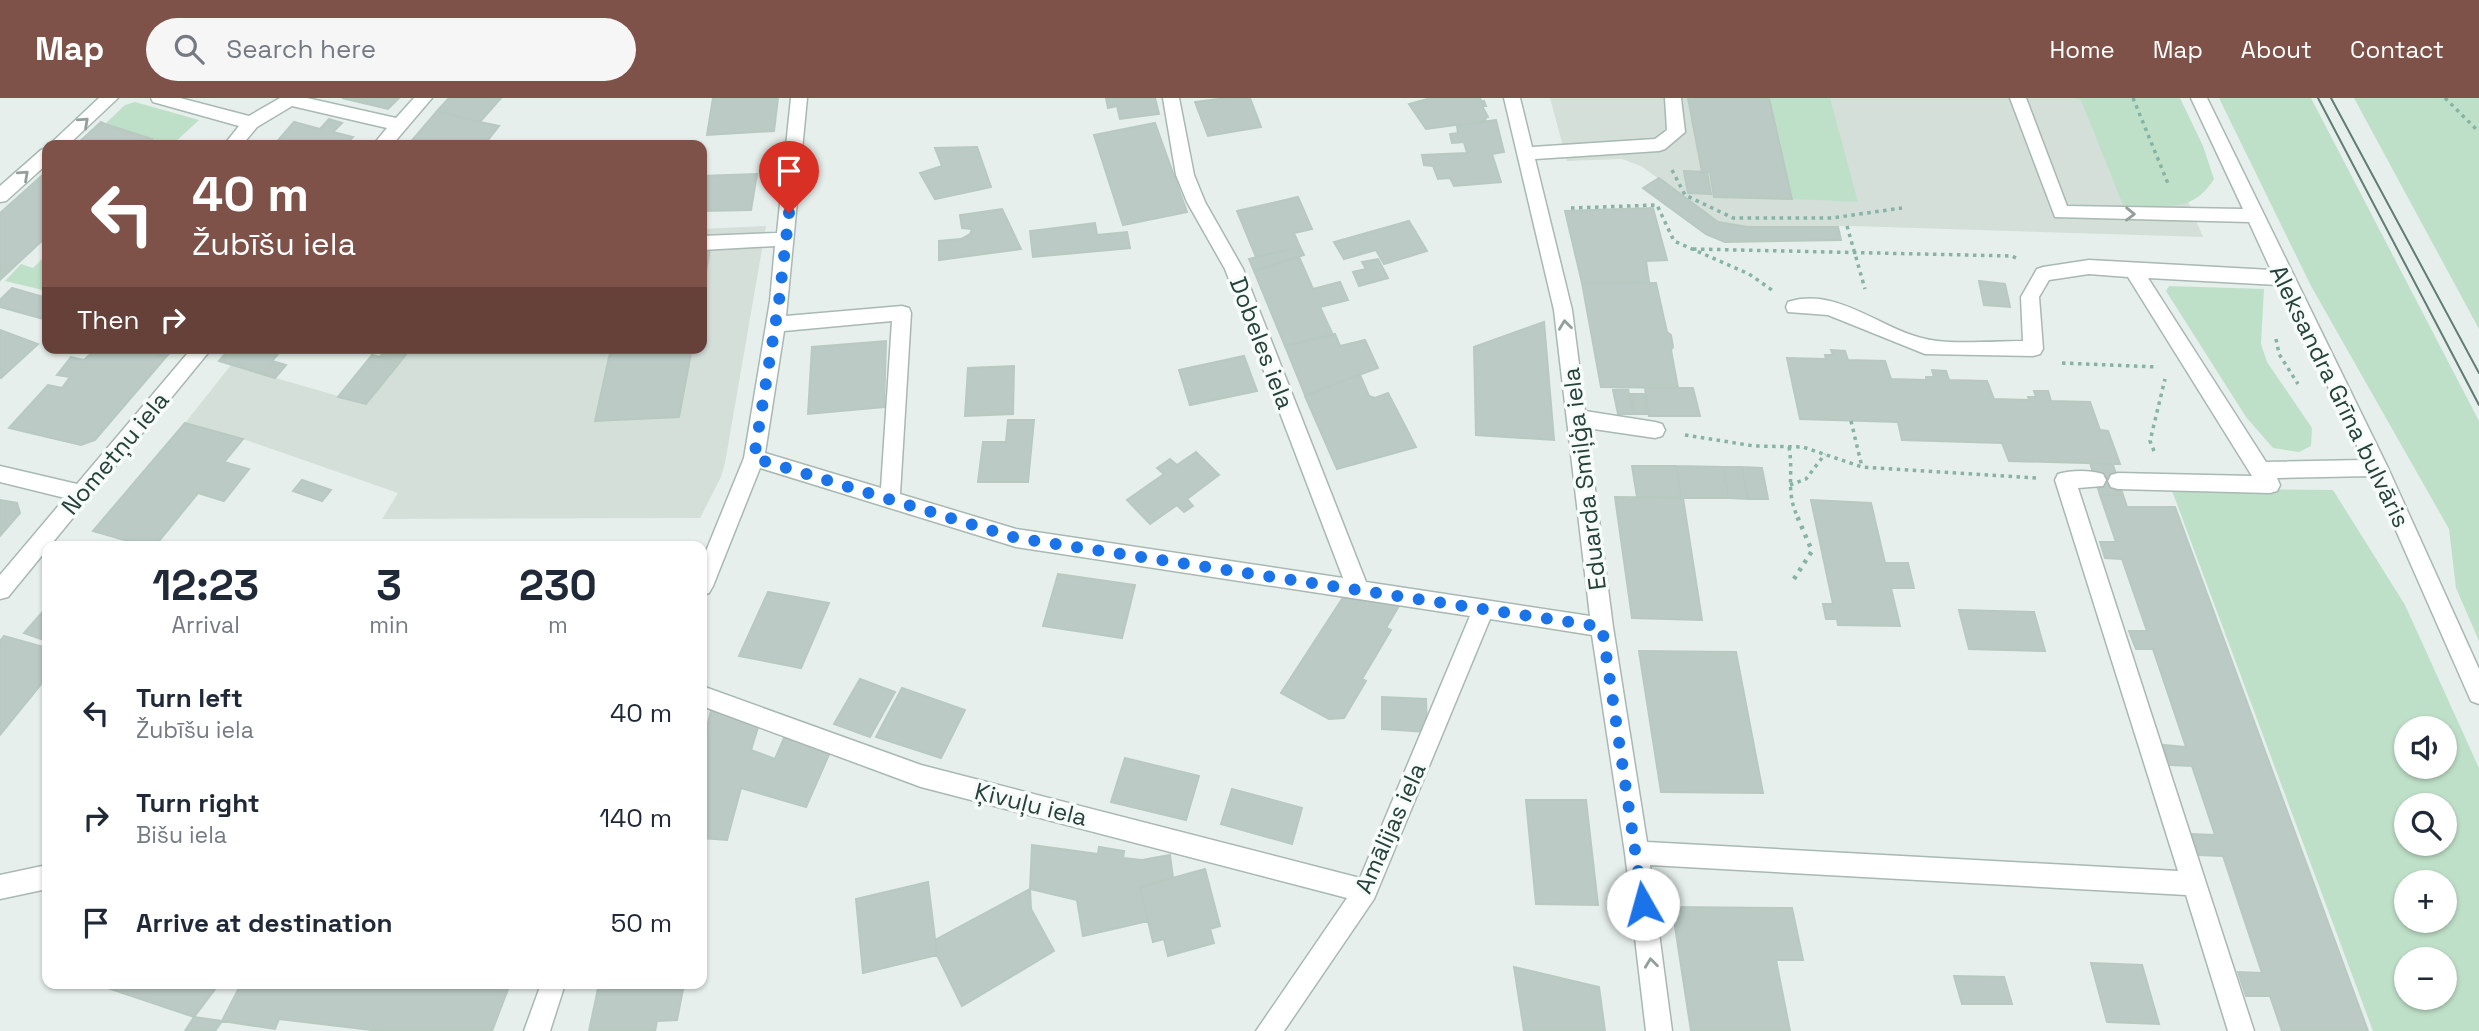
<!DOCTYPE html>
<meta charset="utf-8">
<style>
body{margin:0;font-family:"Space Grotesk",sans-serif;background:#f6f6f7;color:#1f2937;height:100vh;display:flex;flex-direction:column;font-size:26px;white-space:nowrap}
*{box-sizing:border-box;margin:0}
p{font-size:23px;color:#747a83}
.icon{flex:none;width:38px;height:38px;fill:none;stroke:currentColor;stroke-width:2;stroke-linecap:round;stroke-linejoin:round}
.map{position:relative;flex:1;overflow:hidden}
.details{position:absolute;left:42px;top:443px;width:665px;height:448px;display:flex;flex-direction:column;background:#fff;border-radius:14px;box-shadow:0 2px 5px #0004}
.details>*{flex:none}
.hud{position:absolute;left:42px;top:42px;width:665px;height:214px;border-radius:14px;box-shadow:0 2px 5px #0004;background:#7f5249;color:#fff;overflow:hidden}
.buttons{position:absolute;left:2394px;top:618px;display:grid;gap:14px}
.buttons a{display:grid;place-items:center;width:63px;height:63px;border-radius:50%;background:#fff;box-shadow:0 2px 5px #0004;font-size:35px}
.pin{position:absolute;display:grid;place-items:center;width:60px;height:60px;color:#fff;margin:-72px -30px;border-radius:50% 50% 50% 0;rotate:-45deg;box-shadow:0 0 7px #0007}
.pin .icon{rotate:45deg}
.me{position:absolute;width:77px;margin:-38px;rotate:353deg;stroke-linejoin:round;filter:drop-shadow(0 0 5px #0008)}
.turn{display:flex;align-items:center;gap:24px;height:147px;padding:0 35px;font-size:32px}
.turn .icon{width:91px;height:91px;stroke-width:2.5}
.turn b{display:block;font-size:49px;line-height:60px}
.then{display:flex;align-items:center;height:66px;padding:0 35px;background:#0003;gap:14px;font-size:26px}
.eta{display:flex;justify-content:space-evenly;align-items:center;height:119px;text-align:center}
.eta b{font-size:42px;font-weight:800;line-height:49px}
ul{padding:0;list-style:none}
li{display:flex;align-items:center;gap:21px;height:105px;padding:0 35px}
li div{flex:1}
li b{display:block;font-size:26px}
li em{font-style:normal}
header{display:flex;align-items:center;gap:42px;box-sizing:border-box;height:98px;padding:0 35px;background:#7f5249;color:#fff}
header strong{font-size:33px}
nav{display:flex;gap:38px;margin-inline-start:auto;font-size:24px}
.search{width:490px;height:63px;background:#f6f6f7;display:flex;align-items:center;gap:18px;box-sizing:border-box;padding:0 24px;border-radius:38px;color:#747a83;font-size:26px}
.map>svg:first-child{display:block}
.built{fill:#d4dfda}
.green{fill:#bfe0c8;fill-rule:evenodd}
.building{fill:#bbcac4;stroke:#b8c9c2;stroke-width:2}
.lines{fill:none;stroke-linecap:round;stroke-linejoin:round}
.minor-casing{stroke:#a8b8b2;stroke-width:3}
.path-far1{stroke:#86b3a5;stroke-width:3.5;stroke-dasharray:3.5 4.5;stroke-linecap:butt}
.path{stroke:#86b3a5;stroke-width:4.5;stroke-dasharray:3.5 6;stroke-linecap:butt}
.minor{fill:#fff;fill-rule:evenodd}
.tram{stroke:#5f7d75;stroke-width:2}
.oneway{stroke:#92a09c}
.route{stroke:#1a73e8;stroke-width:12;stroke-dasharray:0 21.6}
.labels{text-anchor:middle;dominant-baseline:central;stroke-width:7;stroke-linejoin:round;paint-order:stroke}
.street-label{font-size:24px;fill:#24423a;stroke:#f7fbf9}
</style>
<header>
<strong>Map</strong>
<div class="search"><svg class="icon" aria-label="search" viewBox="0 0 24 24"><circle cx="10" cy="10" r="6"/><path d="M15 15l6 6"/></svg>Search here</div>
<nav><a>Home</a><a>Map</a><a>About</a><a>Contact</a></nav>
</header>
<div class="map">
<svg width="2479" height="933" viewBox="0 0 2479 933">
<rect width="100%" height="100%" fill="#e6efeb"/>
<path class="built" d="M1550 0H2145L2203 139 1851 128H1730L1718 124 1641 68 1622 61 1567 63Z
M766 128 725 365 721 379 700 420 382 421 398 395 243 341 185 325 231 267 366 306 411 250H702V131Z"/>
<path class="green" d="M1769 0H1830L1858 104 1792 101Z
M2076 0H2180L2203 48 2214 81C2192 117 2162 107 2123 107L2081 2Z
M2219 0H2311L2479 323V543L2456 490 2449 431 2311 188Z
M2354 0H2479V231Z
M135 4 199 22 173 46H147L152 40 105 26 125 7Z
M47 156V193L5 183 21 166 33 170Z
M2169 188 2264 191 2261 246 2267 264 2312 330 2311 348 2299 354 2273 350 2246 319 2166 193Z
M2171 390 2333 392 2405 507 2479 670V933H2373ZM2406 630H2445V668H2406ZM2406 707H2445V746H2406ZM2406 784H2445V822H2406ZM2406 861H2445V900H2406Z"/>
<path class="building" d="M342 0H399L388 11Z
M449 0H501L480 24 437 13Z
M713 0H778L774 33 707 37Z
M1106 0H1155L1159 16 1120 21 1117 8 1108 10Z
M1226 0H1250L1261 29 1208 38 1195 4Z
M1431 0H1480L1481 3H1484L1486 8H1482L1488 19 1485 20 1486 23 1426 31 1409 6Z
M1688 0H1769L1792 101 1714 99 1710 74H1702Z
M437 13 480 24 499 28 484 47H408Z
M329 21 342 25 333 34 353 39 345 47H274L294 24 320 31Z
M1496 22 1504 54 1492 56 1501 84 1454 88 1450 80 1438 81 1433 68 1424 67 1422 57 1467 55 1464 44 1452 45 1450 36 1458 35 1457 28Z
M101 24 105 26 152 41 145 47H76Z
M1155 25 1187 114 1123 127 1094 37Z
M977 49 991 89 935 101 920 75 942 68 935 50Z
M47 73V138L0 182V115Z
M1684 73 1707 74 1711 96 1688 95Z
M757 76 751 112 702 113V78Z
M1659 80 1718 124 1748 129H1838L1841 142 1725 144 1706 136 1643 90Z
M1298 99 1312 131 1294 135 1300 149 1256 159 1237 113Z
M1653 110 1667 162 1646 163 1649 184 1582 185 1565 113Z
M1002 111 1021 151 939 162V143L961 141 970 136 972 131 962 130 960 117Z
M1409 123 1427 153 1384 166 1376 152 1344 161 1334 144Z
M1095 125 1097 137 1127 134 1130 150 1033 159 1030 133Z
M1300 149 1304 157 1254 173 1249 161Z
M702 151H710L702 197Z
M1299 159 1313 191 1340 184 1348 202 1320 209 1333 237 1285 248 1254 173Z
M1378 161 1388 180 1359 188 1353 174 1366 171 1362 164Z
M1979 183 2005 186 2010 209 1984 207Z
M1582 185H1656L1667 234 1671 237 1673 249 1671 252 1678 290 1601 289Z
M12 190 47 200V222L0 209V202Z
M1544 224 1554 342 1476 337 1474 249Z
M0 232 38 246 1 280H0Z
M1335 236 1340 248 1365 242 1378 270 1305 297 1285 248Z
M886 243 884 309 808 316 812 249Z
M97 250H136L166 259 95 342 81 347 9 330 48 287 62 290 70 279 57 277 71 259 84 262Z
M136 250H174L166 259Z
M230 250H283L272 263 286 267 275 280 219 263Z
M387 250H411L400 264 380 259Z
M611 250H692L679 319 595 323Z
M1831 252 1845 253 1848 262 1885 263 1891 281 1926 282V279H1934L1932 272 1946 273 1949 282 1987 283 1994 301 2029 302 2028 299H2036L2034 293H2048L2051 303 2090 304 2100 332 2108 333 2120 366 2009 363 2002 345 1902 342 1898 324 1800 321 1787 260 1826 261 1825 257H1833Z
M372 257 400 264 366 306 338 299Z
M1244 258 1257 293 1190 307 1179 272Z
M1014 268 1013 316 965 318 968 270Z
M1360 277 1369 298 1375 300 1388 295 1416 349 1337 371 1305 298Z
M1645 290H1693L1700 318H1649Z
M1628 291 1633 316H1618L1613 292Z
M1631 296H1644L1648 316H1635Z
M1008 322H1034L1028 384H978L983 344H1006Z
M185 325 243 341 224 364 249 371 224 403 198 395 155 448H145L93 433Z
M1196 354 1219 377 1187 401 1193 408 1184 414 1177 407 1150 426 1127 402 1164 376 1157 370 1170 361 1177 367Z
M2090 365 2113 367 2123 397H2100Z
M1632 368H1676L1681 400 1637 399Z
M1676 368 1723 369 1729 400H1681Z
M1723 369H1742L1748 401 1729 400Z
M1742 369 1762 370 1768 401H1748Z
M302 382 331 392 322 403 293 393Z
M2100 397H2123L2127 409H2175L2368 933H2282L2270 898H2246L2238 874 2262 875 2223 758 2199 757 2192 736 2215 737 2192 668 2170 667 2163 647 2186 649 2153 551H2136L2132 541 2129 533H2147L2122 461 2105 460 2100 444H2116Z
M1615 399 1683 400 1702 522 1632 520Z
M0 402 17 405 20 415 0 438Z
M1811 402 1871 405 1885 465H1908L1914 490H1891L1900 528 1838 527 1837 521H1826L1823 506H1833Z
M1058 476 1135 487 1122 540 1043 528Z
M768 494 829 505 801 570 739 558Z
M1346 495 1399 508 1386 530 1391 532 1362 581 1366 583 1344 620 1329 621 1281 595Z
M47 509V543L24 535Z
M1959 512 2034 514 2045 553 1969 551Z
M4 538 47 550V579L0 637V543Z
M1639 553 1736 554 1763 695 1661 694Z
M860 581 895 594 870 639 834 626Z
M902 590 965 612 941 660 876 639Z
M1382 599 1426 601 1427 634 1382 631Z
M712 609 759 626 751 652 775 661 784 640 831 652 806 709 741 690 727 742 702 740V648Z
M1125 660 1199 678 1186 722 1111 704Z
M1232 691 1302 710 1292 746 1221 726Z
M1526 702H1586L1598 807 1536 806Z
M1032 747 1098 756 1099 749 1124 753 1123 760 1142 762 1170 757 1173 780 1140 789 1148 823 1083 838 1077 802 1030 791Z
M1205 771 1220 828 1210 831 1214 845 1168 858 1164 841 1153 844 1140 789Z
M928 784 937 857 863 875 856 801Z
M1030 791 1031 811 1054 853 962 908 937 857 935 842Z
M1672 809 1792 810 1803 862H1776L1790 933H1691Z
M2091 865 2142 867 2159 926 2107 924Z
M1514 869 1599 889 1605 933H1524Z
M1954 878 2004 879 2012 906H1962Z
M96 886H219L194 919Z
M241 886H510L492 933H380L279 921 275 931 222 923Z
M599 886H684L677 922 657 923 655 933H589Z
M194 919 222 923 215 933H185Z"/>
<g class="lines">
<defs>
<path id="minor" d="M99 0H118L68 47H49Z
M151 0H180L249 18 280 0H307L396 20 414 0H432L392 47H373L387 30 292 8 257 29 242 47H224L239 28 153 4Z
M791 0H807L786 218 902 208 909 210 911 215 900 396 1016 431 1343 480 1225 171 1187 104 1176 77 1163 0H1179L1194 77 1205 104 1243 171 1366 484 1590 518 1554 212 1504 0H1520L1532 49 1655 41 1667 32 1665 0H1681L1685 34 1665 51 1659 53 1535 61 1572 212 1585 313 1655 324 1662 326 1665 332 1662 338 1655 340 1587 330 1613 529 1647 744 2178 773 2055 382 2058 376C2071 372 2090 372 2103 376L2106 382 2103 388 2078 390 2254 933H2228L2186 797 1650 767 1672 933H1646L1625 755 1592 537 1490 521 1374 801 1284 933H1256L1347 800 921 689 702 608V588L921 667 1360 780 1470 518 1016 449 760 370 713 488 709 495 702 497V463L744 360 770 203 775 148 702 152V138L777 135ZM892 223 881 390 765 355 784 233Z
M2010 0H2026L2067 108 2243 111 2191 0H2207L2388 370 2479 571V606L2471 603 2372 378 2277 380 2280 387 2277 393 2270 395 2118 391 2111 389 2108 383 2111 377 2118 375 2252 378 2128 179 2089 176 2049 182 2039 199 2043 251 2040 256 2033 258 1925 256 1828 217 1788 214 1786 209 1788 204C1837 188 1881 232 1926 241 1949 247 1997 243 2023 243L2021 199 2037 171 2043 169 2089 162 2271 172 2249 124 2055 119ZM2148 180 2278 187 2364 362 2266 364Z
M47 50V66L6 103 0 104V88L41 52Z
M192 250H212L8 499 0 501V477L65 400 0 384V368L77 386Z
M47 767V791L0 801V777Z
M541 886H565L550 933H524Z"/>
</defs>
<use href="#minor" class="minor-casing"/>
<path class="path-far1" d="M2133 0 2169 88
M2445 0 2479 34
M1672 72 1685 97 1733 120H1832L1902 110
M1571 110 1657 107 1674 143 1749 176 1772 192
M1847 128 1865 191
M1693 151 2012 158 2018 161
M2276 241 2279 256 2298 286
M2062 265 2158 269
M1851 323 1862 369
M1685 337 1754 348 1803 349 1862 369 2036 380
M1789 349C1794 378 1785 392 1798 420
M2154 353 2150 343 2165 281
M1790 387 1806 381 1825 356"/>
<path class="path" d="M1794 481 1812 453 1797 418"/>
<use href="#minor" class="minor"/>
<path class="tram" d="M2318 0 2479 307
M2331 0 2479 275"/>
</g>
<defs><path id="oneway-chevron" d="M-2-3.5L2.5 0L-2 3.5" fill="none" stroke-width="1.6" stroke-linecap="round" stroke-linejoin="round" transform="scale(1.75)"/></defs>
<g class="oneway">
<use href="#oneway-chevron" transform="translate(84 24) rotate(-42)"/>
<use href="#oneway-chevron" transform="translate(24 77) rotate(-42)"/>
<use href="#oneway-chevron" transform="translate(2130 116) rotate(1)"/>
<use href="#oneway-chevron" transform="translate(1565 227) rotate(-97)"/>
<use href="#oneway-chevron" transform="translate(1651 865) rotate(-97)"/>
</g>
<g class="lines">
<path class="route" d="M789 115 779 203 754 360 1016 440 1602 529 1643 806"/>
</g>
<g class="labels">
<g class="street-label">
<text transform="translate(1262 245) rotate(69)">Dobeles iela</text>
<text transform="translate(2340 298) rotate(64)">Aleksandra Grīna bulvāris</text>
<text transform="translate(115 355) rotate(-50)">Nometņu iela</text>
<text transform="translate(1584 381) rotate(-97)">Eduarda Smiļģa iela</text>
<text transform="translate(1031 706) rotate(14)">Ķivuļu iela</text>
<text transform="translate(1390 730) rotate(-66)">Amālijas iela</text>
</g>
</g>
</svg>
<div class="buttons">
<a><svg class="icon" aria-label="sound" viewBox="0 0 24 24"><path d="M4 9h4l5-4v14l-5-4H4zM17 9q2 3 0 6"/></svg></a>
<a><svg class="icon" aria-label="search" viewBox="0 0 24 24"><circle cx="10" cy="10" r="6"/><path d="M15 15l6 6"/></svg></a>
<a>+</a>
<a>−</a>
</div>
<div class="pin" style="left:789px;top:115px;background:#d93025"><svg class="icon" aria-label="arrive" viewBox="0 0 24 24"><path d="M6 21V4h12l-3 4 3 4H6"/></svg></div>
<svg class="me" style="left:1643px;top:806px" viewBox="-20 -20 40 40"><circle r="19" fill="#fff"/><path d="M0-13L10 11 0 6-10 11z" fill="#1a73e8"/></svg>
<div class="hud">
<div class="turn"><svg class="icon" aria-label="left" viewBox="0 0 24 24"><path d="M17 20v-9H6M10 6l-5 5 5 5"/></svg><div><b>40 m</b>Žubīšu iela</div></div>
<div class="then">Then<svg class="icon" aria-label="right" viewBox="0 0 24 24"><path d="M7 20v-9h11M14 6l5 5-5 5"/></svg></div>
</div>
<section class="details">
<div class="eta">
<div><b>12:23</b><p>Arrival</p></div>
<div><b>3</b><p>min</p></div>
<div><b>230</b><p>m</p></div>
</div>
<ul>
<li><svg class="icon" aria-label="left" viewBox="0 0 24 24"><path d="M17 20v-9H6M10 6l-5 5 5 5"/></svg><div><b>Turn left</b><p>Žubīšu iela</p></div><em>40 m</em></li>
<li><svg class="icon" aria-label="right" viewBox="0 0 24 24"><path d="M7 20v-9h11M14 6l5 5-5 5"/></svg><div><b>Turn right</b><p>Bišu iela</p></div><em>140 m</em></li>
<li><svg class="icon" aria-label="arrive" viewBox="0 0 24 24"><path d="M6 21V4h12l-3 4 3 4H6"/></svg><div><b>Arrive at destination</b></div><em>50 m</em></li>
</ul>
</section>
</div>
